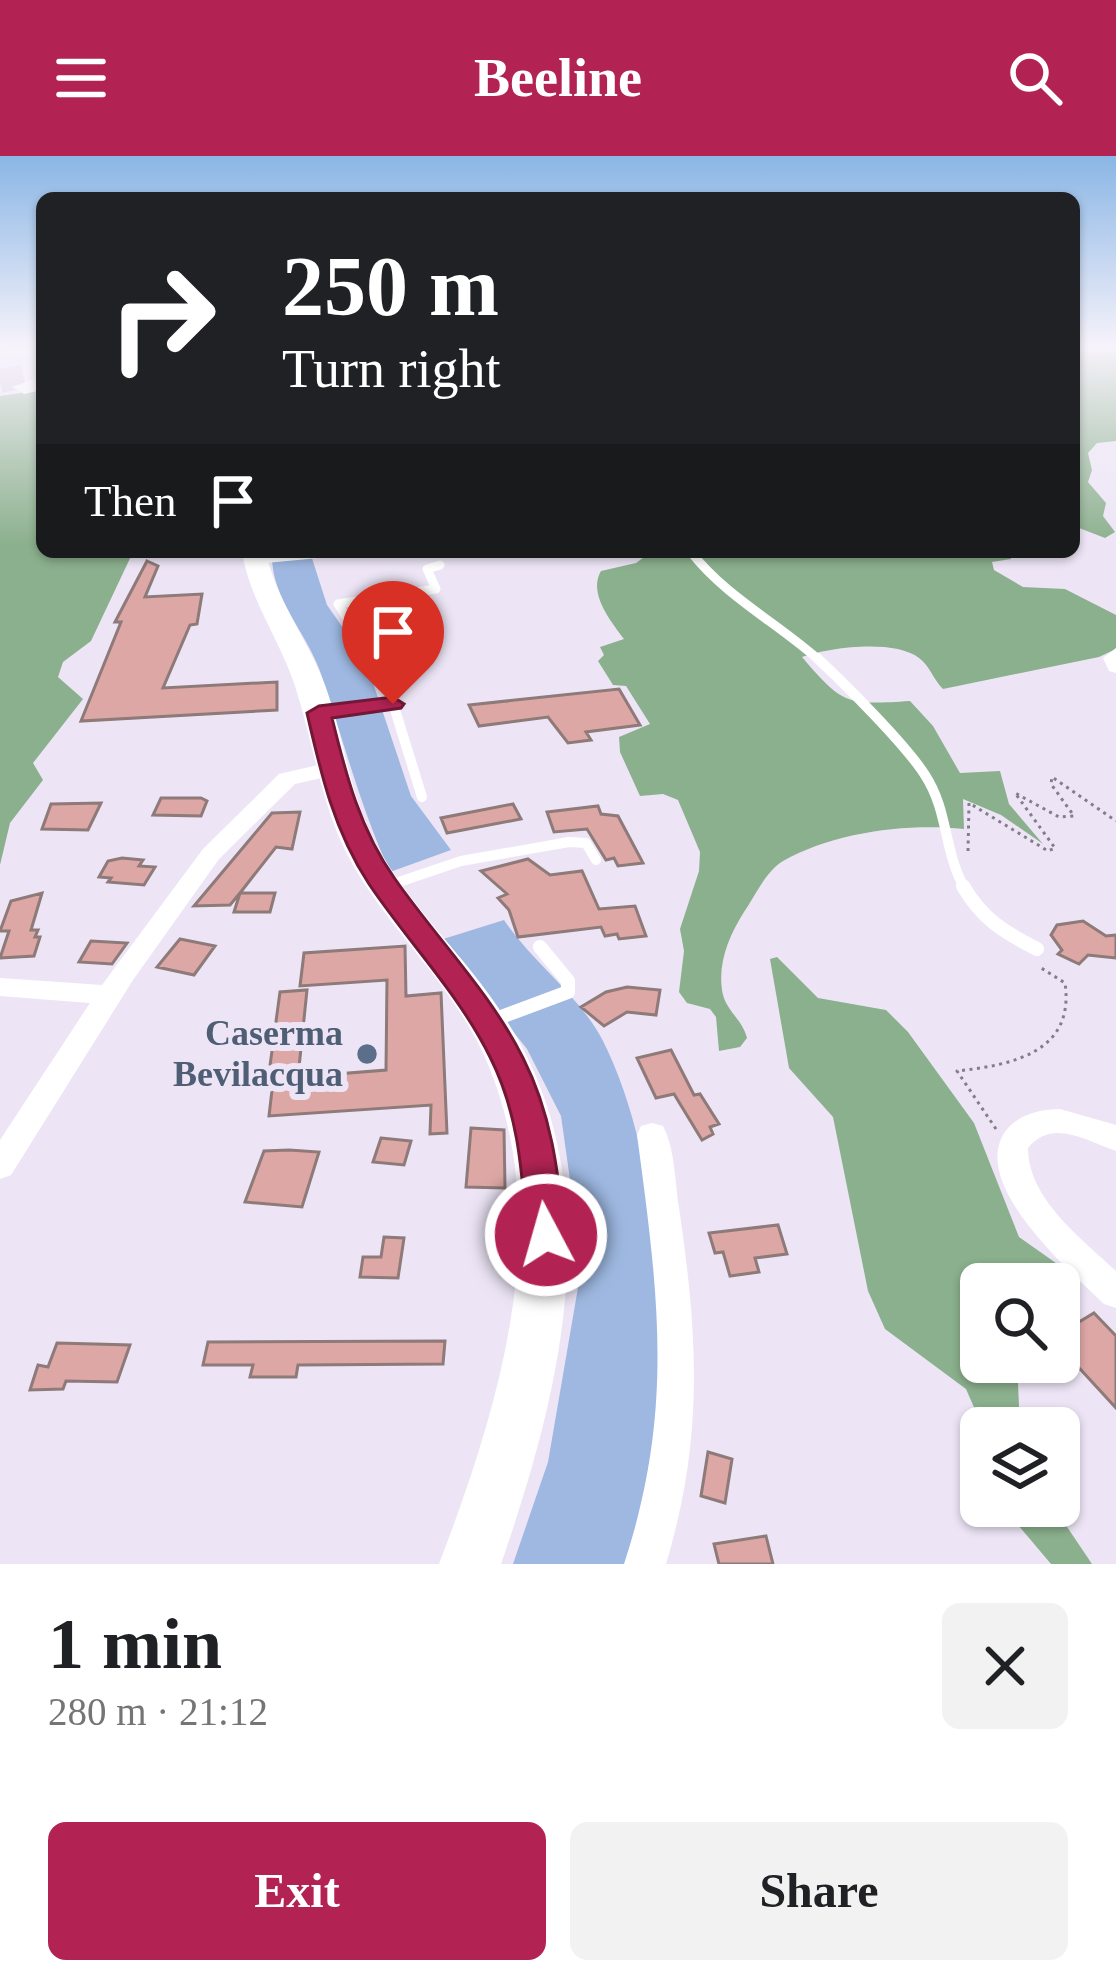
<!DOCTYPE html>
<meta charset="utf-8">
<style>
body{margin:0;font-family:Georgia,serif;background:#f2f2f2;color:#202124;height:100vh;display:flex;flex-direction:column;font-size:45px;white-space:nowrap}
*{box-sizing:border-box;margin:0}
p{font-size:39px;color:#757577}
.icon{flex:none;width:66px;height:66px;fill:none;stroke:currentColor;stroke-width:2;stroke-linecap:round;stroke-linejoin:round}
.map{position:relative;height:1408px;overflow:hidden}
.drawer{display:flex;flex-direction:column;background:#fff;flex:1}
.drawer>*{flex:none}
.guide{position:absolute;left:36px;top:36px;width:1044px;height:366px;border-radius:18px;box-shadow:0 3px 9px #0004;background:#202124;color:#fff;overflow:hidden}
.controls{position:absolute;left:960px;top:1107px;display:grid;gap:24px}
.controls a{display:grid;place-items:center;width:120px;height:120px;border-radius:18px;background:#fff;box-shadow:0 3px 9px #0004;font-size:60px}
.pin{position:absolute;display:grid;place-items:center;width:102px;height:102px;color:#fff;margin:-123px -51px;border-radius:50% 50% 50% 0;rotate:-45deg;box-shadow:0 0 12px #0007}
.pin .icon{rotate:45deg}
.me{position:absolute;width:132px;margin:-66px;rotate:354deg;stroke-linejoin:round;filter:drop-shadow(0 0 9px #0008)}
.turn{display:flex;align-items:center;gap:42px;height:252px;padding:0 48px;font-size:54px}
.turn .icon{width:156px;height:156px;stroke-width:2.5}
.turn b{display:block;font-size:84px;line-height:102px}
.then{display:flex;align-items:center;height:114px;padding:0 48px;background:#0003;gap:24px;font-size:45px}
.round{display:grid;place-items:center;flex:none;width:126px;height:126px;border-radius:18px;background:#f2f2f2}
.head{display:flex;align-items:center;justify-content:space-between;height:204px;padding:0 48px}
h1{font-size:72px;font-weight:600;line-height:90px}
.button{display:flex;gap:24px;margin-top:auto;padding:24px 48px}
.button a{flex:1;height:138px;border-radius:18px;background:#b22354;color:#fff;font-size:48px;font-weight:600;line-height:138px;text-align:center}
.button a+a{background:#f2f2f2;color:#202124}
header{display:flex;justify-content:space-between;align-items:center;height:156px;padding:0 48px;background:#b22354;color:#fff;font-size:54px;font-weight:600}
.map>svg:first-child{display:block}
.forest{fill:#8bb08d}
.water{fill:#9eb8e1}
.building{fill:#dda7a5;stroke:#8d7a79;stroke-width:3}
.lines{fill:none;stroke-linecap:round;stroke-linejoin:round}
.motorway-tunnel{stroke:#ccc4d4;stroke-width:24;stroke-dasharray:24 12;stroke-linecap:butt}
.path{stroke:#847e89;stroke-width:3;stroke-dasharray:3 4.5;stroke-linecap:butt}
.service-far3{stroke:#fff;stroke-width:6}
.service-far2{stroke:#fff;stroke-width:9}
.service-far1{stroke:#fff;stroke-width:10}
.service{stroke:#fff;stroke-width:14}
.minor{fill:#fff;fill-rule:evenodd}
.secondary{fill:#fff;fill-rule:evenodd}
.motorway{fill:#fff;fill-rule:evenodd}
.route{fill:#b22354;stroke:#741737;stroke-width:3}
.service-dot{fill:#5c6f8a;stroke:#ede5f6;stroke-width:4.5}
.labels{text-anchor:middle;dominant-baseline:central;stroke-width:12;stroke-linejoin:round;paint-order:stroke}
.near-service-label{font-size:36px;font-weight:bold;fill:#4e5e75;stroke:#ede5f6;text-anchor:end}
</style>
<header><svg class="icon" aria-label="menu" viewBox="0 0 24 24"><path d="M4 6h16M4 12h16M4 18h16"/></svg>Beeline<svg class="icon" aria-label="search" viewBox="0 0 24 24"><circle cx="10" cy="10" r="6"/><path d="M15 15l6 6"/></svg></header>
<div class="map">
<svg width="1116" height="1408" viewBox="0 0 1116 1408">
<rect width="100%" height="100%" fill="#ede5f6"/>
<path class="forest" d="M1074 196H1116V285L1097 287 1088 297 1092 314 1088 326 1106 347 1103 360 1115 376 1105 382 1074 370Z
M42 234V396H133L91 485 63 506 58 521 83 543 33 607 43 624 10 667 0 709V240Z
M651 396H1010L1011 403 992 406 994 414 1023 431 1065 433 1116 459V493L1099 501 943 533C933 523 930 510 919 502 895 483 830 491 802 501 843 549 846 549 910 545L933 570 960 617 1000 615 1009 648 1043 688 1001 659 963 643 964 673C907 667 835 676 783 705 766 715 755 740 744 756 729 780 718 806 722 834 725 855 742 862 747 882L740 891 719 895 716 861 710 853 687 847 679 836 684 795 680 773 699 715 700 696 678 644 663 638 640 640 620 596 619 581 650 568 626 530 613 529 598 505 604 499 600 491 624 483C610 464 588 437 601 415L636 407Z
M777 801 818 842 886 854 908 876 974 967 1019 1081 1063 1112 1068 1149 1059 1153V1128H981V1206H1017L1020 1272H983L966 1233 885 1173 868 1135 833 961 789 912 770 803Z
M1002 1350H1053L1092 1408H1051Z"/>
<path class="water" d="M272 396H310L327 449 365 503 411 640 451 694 390 716C360 650 343 583 320 515 305 474 270 441 272 396Z
M504 764C532 806 580 840 603 885 670 1017 681 1271 626 1408H513L548 1306 580 1120 572 1038 561 960 527 893 440 784Z"/>
<path class="building" d="M147 405 158 410 145 441 202 438 197 468 190 469 163 532 277 526V554L81 565 121 466H115Z
M619 533 640 569 586 576 591 584 568 587 548 561 479 570 469 549Z
M161 642H201L207 645 201 660 153 659Z
M101 647 88 674 42 673 51 648Z
M513 648 521 663 447 677 441 662Z
M598 650 601 658 618 660 643 707 618 710 614 702 606 704 587 673 554 676 547 656Z
M300 656 292 693 276 691 240 737H275L270 756H234L240 737 230 749 194 750 272 657Z
M122 702 143 704 139 710 155 711 144 729 108 726 111 722 99 721 108 705Z
M528 703 550 719 582 715 599 753 635 750 646 780 619 783 617 778 605 780 601 771 518 781 509 754 498 742 507 738 481 715Z
M42 737 31 774H38L35 781H40L34 800 0 802 9 775H0L11 745Z
M1083 765 1106 780 1116 779V802L1088 799 1079 808 1058 798 1062 794 1051 779 1057 769Z
M180 783 215 790 194 819 157 811Z
M91 785 127 787 112 808 79 806Z
M405 790 406 840 441 837 447 977 430 978 431 949 269 960 274 917H269L280 836 307 834 298 921 386 914 387 824 300 830 304 797Z
M627 831 660 834 656 859 627 856 604 870 581 851 606 836Z
M671 894 694 939 700 938 719 968 710 971 713 978 702 984 674 938 656 942 637 902Z
M471 972 504 974 505 1032 466 1031Z
M381 982 411 985 404 1009 373 1006Z
M289 994 319 996 302 1051 245 1046 264 995Z
M778 1069 787 1098 755 1102 759 1116 730 1120 723 1096 715 1097 709 1077Z
M384 1081 404 1082 398 1122 360 1121 363 1101H381Z
M1094 1157 1116 1180V1252L1059 1190V1178Z
M445 1185 443 1208 298 1209 296 1221H250L253 1209H203L208 1186Z
M57 1187 130 1189 117 1226 66 1225 63 1233 30 1234 38 1209 48 1211Z
M708 1296 732 1303 725 1347 701 1340Z
M766 1380 773 1408H719L714 1388Z"/>
<g class="lines">
<path class="motorway-tunnel" d="M0 225 25 220"/>
<path class="path" d="M968 695 969 647 1048 695 1055 692 1015 637 1059 661 1074 660 1051 628 1052 621 1116 665
M996 973 957 915C1013 909 1075 896 1065 827L1038 810"/>
<path class="service-far3" d="M0 198 41 193"/>
<path class="service-far2" d="M691 396C725 440 779 468 820 505
M373 505 338 448 436 433 427 413 440 409"/>
<path class="service-far1" d="M371 502 388 531 422 641
M817 502C845 528 906 589 925 619 949 656 943 694 965 733
M387 730 461 705 569 686 586 687 596 704"/>
<path class="service" d="M963 730C982 763 1004 776 1037 793
M493 864 568 836V825L540 791"/>
<path class="minor" d="M277 396H338L330 401 255 408 247 403Z
M1116 492V517L1109 515 1103 502Z
M393 542 403 548 400 552 318 563 308 557 318 551Z
M331 606 342 613 339 618 295 628 219 703 133 824 11 1019 0 1023V984L90 847 0 840V822L102 829 203 693 279 618Z
M1060 953 1116 969V995C1086 985 1053 962 1028 992 1028 1043 1082 1083 1116 1115V1152L1104 1148C1069 1114 964 1024 1008 972 1021 958 1041 953 1060 953Z
M652 967 663 970C675 993 675 1026 679 1052 698 1181 704 1281 666 1408H624C675 1253 658 1136 637 979L641 970Z"/>
<path class="secondary" d="M242 396H266C276 445 308 483 325 529 344 581 349 637 375 686 409 751 466 800 505 862 613 1028 561 1235 501 1408H439C499 1251 556 1069 487 906 456 833 393 778 354 711 321 654 315 592 295 530 280 484 250 445 242 396Z"/>
<path class="motorway" d="M42 220V234L24 238 12 231Z"/>
</g>
<linearGradient id="sky" x2="0" y2="1"><stop stop-color="#8ab6e5"/><stop offset="0.49" stop-color="#f7f3fb"/><stop offset="1" stop-color="#f7f3fb" stop-opacity="0"/></linearGradient>
<rect width="1116" height="390" fill="url(#sky)"/>
<path class="route" d="M393 541 404 548 401 552 332 562C346 619 360 674 395 723 437 783 490 836 523 902 552 959 558 1016 565 1079L559 1091 546 1095 533 1091 527 1079C522 1017 519 958 490 901 459 838 408 786 369 728 334 675 321 618 307 557L319 550Z"/>
<circle class="service-dot" cx="367" cy="898" r="12"/>
<g class="labels">
<g class="near-service-label">
<text x="343" y="877">Caserma<tspan x="343" dy="41">Bevilacqua</tspan></text>
</g>
</g>
</svg>
<div class="controls">
<a><svg class="icon" aria-label="search" viewBox="0 0 24 24"><circle cx="10" cy="10" r="6"/><path d="M15 15l6 6"/></svg></a>
<a><svg class="icon" aria-label="layers" viewBox="0 0 24 24"><path d="M12 4l9 5-9 5-9-5zM3 14l9 5 9-5"/></svg></a>
</div>
<div class="pin" style="left:393px;top:548px;background:#d93025"><svg class="icon" aria-label="arrive" viewBox="0 0 24 24"><path d="M6 21V4h12l-3 4 3 4H6"/></svg></div>
<svg class="me" style="left:546px;top:1079px" viewBox="-20 -20 40 40"><circle r="17" fill="#b22354" stroke="#fff" stroke-width="3"/><path d="M0-11L8 9 0 5-8 9z" fill="#fff"/></svg>
<div class="guide">
<div class="turn"><svg class="icon" aria-label="right" viewBox="0 0 24 24"><path d="M7 20v-9h11M14 6l5 5-5 5"/></svg><div><b>250 m</b>Turn right</div></div>
<div class="then">Then<svg class="icon" aria-label="arrive" viewBox="0 0 24 24"><path d="M6 21V4h12l-3 4 3 4H6"/></svg></div>
</div>
</div>
<section class="drawer">
<div class="head"><div><h1>1 min</h1><p>280 m · 21:12</p></div><a class="round"><svg class="icon" aria-label="close" viewBox="0 0 24 24"><path d="M6 6l12 12M18 6L6 18"/></svg></a></div>
<div class="button"><a>Exit</a><a>Share</a></div>
</section>
